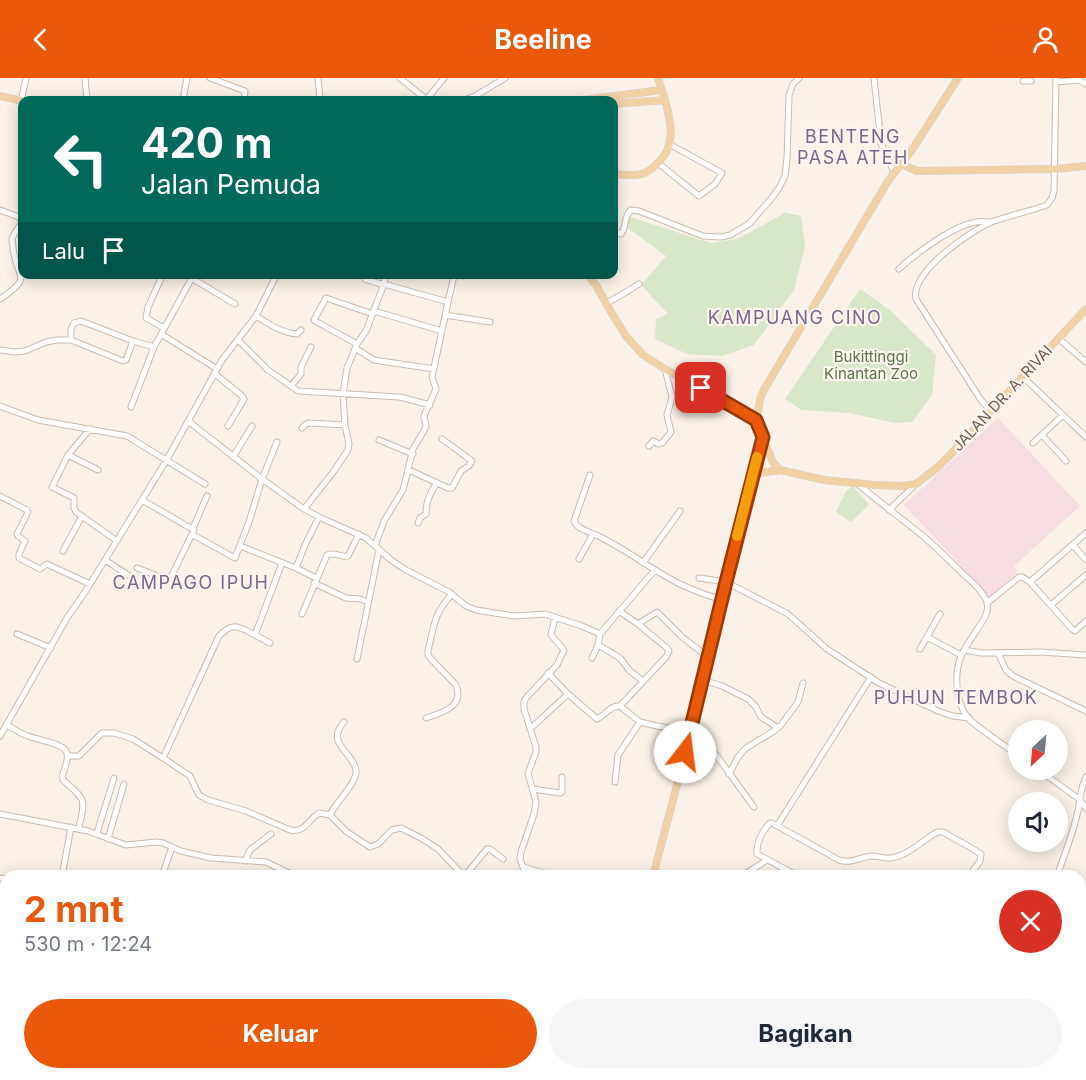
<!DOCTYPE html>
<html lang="id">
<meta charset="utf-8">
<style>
body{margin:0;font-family:Inter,sans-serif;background:#f6f6f7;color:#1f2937;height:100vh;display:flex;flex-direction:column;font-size:22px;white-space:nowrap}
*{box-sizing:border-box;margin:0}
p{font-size:20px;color:#747a83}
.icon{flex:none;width:33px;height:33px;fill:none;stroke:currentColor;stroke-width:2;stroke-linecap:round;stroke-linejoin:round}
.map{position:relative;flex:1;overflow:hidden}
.drawer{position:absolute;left:0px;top:792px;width:1086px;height:210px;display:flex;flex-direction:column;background:#fff;border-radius:18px 18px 0 0;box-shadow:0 3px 15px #0003}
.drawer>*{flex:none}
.top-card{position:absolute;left:18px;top:18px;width:600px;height:183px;border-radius:12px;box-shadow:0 3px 15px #0003;background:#00695c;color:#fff;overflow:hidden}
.needle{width:39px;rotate:206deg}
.buttons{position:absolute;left:1008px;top:642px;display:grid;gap:12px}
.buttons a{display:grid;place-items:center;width:60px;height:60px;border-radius:50%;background:#fff;box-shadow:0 3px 15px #0003;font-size:30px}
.pin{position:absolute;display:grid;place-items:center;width:51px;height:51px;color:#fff;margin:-26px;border-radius:12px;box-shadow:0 3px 9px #0006}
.me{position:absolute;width:66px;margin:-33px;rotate:15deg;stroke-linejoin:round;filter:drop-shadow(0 0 4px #0008)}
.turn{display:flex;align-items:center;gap:21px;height:126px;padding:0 24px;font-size:27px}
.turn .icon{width:78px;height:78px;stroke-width:2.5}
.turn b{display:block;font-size:42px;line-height:51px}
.then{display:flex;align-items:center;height:57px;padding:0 24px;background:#0003;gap:12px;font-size:22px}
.round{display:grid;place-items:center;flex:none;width:63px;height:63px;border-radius:32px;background:#f6f6f7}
.summary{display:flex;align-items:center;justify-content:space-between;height:102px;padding:0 24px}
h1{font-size:36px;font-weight:700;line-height:45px;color:#ea580c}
.primary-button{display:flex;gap:12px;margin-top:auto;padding:12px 24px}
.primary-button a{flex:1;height:69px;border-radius:36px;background:#ea580c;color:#fff;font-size:24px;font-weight:700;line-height:69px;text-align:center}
.primary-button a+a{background:#f6f6f7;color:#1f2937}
header{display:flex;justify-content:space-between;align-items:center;height:78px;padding:0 24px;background:#ea580c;color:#fff;font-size:27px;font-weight:700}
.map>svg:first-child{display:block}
.medical{fill:#f7dce2}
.green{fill:#d7e7c8}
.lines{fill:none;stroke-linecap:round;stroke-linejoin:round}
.minor-casing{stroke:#cbbaaf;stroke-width:7}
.major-casing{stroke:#d8d1ce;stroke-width:8}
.minor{stroke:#fff;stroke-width:5}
.major{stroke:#f2d1a7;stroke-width:7}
.route-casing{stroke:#983908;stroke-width:15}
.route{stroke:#ea580c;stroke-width:10}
.slow{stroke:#f59e0b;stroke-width:10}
.labels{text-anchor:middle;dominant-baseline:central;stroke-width:4.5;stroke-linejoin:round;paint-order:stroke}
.park-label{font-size:15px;fill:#597748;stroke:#fdf6ee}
.street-label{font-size:15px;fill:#72594f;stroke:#fdf6ee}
.quarter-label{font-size:18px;letter-spacing:1.5px;fill:#7d668e;stroke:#fdf6ee}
</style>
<header><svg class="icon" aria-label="back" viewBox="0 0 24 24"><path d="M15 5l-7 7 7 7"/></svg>Beeline<svg class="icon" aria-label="person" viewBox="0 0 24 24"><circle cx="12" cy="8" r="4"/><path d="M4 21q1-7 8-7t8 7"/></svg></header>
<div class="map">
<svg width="1086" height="1002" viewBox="0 0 1086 1002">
<rect width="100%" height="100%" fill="#faf2e8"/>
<path class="medical" d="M998 340 1080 428 1014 488 1018 493 990 519 904 427Z"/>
<path class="green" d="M783 134 801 138 805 169 794 212 754 267 722 278 687 276 655 261 656 241 668 236 641 207 666 178 628 150 630 139 711 165 737 161 783 136Z
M860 211 891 233 936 277 932 317 912 344 895 345 849 335 801 332 785 321Z
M853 408 869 427 851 444 836 434 846 413Z"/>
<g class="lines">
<defs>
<path id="minor" d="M85 0 87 22
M210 0 245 13 244 22
M318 0 320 22
M400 0 427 22
M874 0 881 65 894 94
M1023 3H1031
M1056 4 1079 2 1086 6
M183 22 187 0
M426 22 444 0
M464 22 475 18 505 0
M21 23 26 0
M658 85 699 118 715 106 722 95 669 66
M0 132 19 139 22 144C19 149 14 155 12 161 12 163 13 168 13 170 17 202 34 198 0 221
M614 154 621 156C627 149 623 139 631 132L639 133 703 158 721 159 730 157 749 146 771 121 779 110 785 98 787 80 789 17 793 6 799 0
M899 191C916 175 953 148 976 144 981 143 986 144 991 144
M163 196 148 229 146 240 164 250
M363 196 365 201 384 207
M193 201 235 226
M448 224 454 198 457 197 463 198 465 196
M606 226 639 206
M374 233 442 253
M445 237 490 244
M256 238C269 246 282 255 297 256L301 252
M161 256 217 291
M1058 260 1086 284
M71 262V251L74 245 81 243 133 263 154 269
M238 262 268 292 298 313 400 319 430 327
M357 266 317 244 314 242 326 220 373 236
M355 270 374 282 434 291
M0 272 15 274 25 273 46 264 57 262H71L123 283 126 282 133 263
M214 295 241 317 244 321 228 348
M1023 299 1086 359
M291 308 301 296V289L311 269
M0 328 38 342 127 358 205 406
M131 329 154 269 194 196
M991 333 981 322 916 221C910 194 971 152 994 143 1012 137 1030 133 1047 127L1052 120 1054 113 1056 0
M188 343 262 401 304 431 319 439 366 460 391 482 406 492 449 514 466 528 476 532 514 538 545 536 582 548 600 556 654 493
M302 350 306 346 309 345 345 347
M90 351 68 377 52 409 74 420V430L76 434 117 463
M1042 357 1066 383
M379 362 413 376
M1033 365 1063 337
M649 368 653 363 659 366 662 365 671 354 667 337 672 319 665 291
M68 377 98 392
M233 379 252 348
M409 392 448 410H452L461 393 469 388 472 383 442 361
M590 397 574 443C577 451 588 453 596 457 627 471 652 493 682 507 695 513 707 518 721 521
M858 406C879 424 901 440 923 458 937 470 950 483 963 496 971 503 983 513 987 524 990 535 982 544 976 553 971 562 963 571 960 581 954 598 956 628 970 642 985 655 1002 666 1018 677
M0 418 27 432 28 434 17 456 18 458 25 463 19 476V480L38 490 40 491 47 486 49 487 90 506
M304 431 334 393 348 372 349 366 345 347 343 316 347 290 357 266 366 253 384 206
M889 432 916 406
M418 445 420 440 426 436C426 423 430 415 437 405
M193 450 207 418
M193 457 235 480 249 444 262 401 277 364
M1073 467 1086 482
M240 468 296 490 305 467 319 439
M375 468 384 443 403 412 413 371 425 351 426 347 424 340V338L436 311 432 299 448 224 384 206 386 196
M63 473 82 438
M579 481 593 456
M105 482 131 499
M643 485 680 433
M137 490 168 502 171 499 194 452 142 422
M296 490 316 500
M699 500 726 504 788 536 827 571 879 605 938 633 953 638 969 640
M1030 504 1086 455
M314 505 346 520 360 521 368 524
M987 525 1019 499H1022L1030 504 1072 551 1075 553 1086 543
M1051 527 1086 497
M619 533 638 546 667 570 669 573 666 579 620 628
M302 536 327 477C334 473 341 480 348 478L359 456
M638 546 657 534 682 559 708 579
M17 556 51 570
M255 557 270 565
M927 559 961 577
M598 567 620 580 630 593 643 603
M920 571 940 536
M964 572 982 575 1041 574 1086 577
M998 575 1006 592 1013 598 1086 633
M592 580 598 567 600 556
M357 581 379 472
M548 595 568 616 597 641C605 637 611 627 620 628L640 644 657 648 691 654
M703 602 722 608 748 621 756 629 761 639 778 650
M426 640C441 635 465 629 456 607L431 581 428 577V573C434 547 434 536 452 516
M7 647C14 651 21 656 28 658 37 662 65 665 67 675 69 682 64 692 62 699L63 702C87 723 85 720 79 750
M692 647C715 673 733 701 754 729
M530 651 568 616
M0 658 67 540 87 511 166 383 222 282 256 238 277 196
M68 678H79L102 655H114L133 661 163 680 190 698 199 717 208 722 246 733 290 752C305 755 307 743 319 735L330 737 347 754 370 769 378 766 392 752 401 750 421 760 438 771 460 794 461 798
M163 680 219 558C233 543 240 549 255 557L282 485
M1039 692 1079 721 1086 730
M729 696 738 679 746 670 774 653 781 647 798 624 803 605
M615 704 618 677 640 644
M533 711 560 715 562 714V699
M0 736 88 753 126 767 156 764 163 765 181 773 211 780 266 784 295 798
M330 737C335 725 357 705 356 693 355 675 324 666 344 644
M777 748 871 599
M97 755 114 700
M108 761 124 706
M245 783 250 772 271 756
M523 789 554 798
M62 798 71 749
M162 798 172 769
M462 798 468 794 487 771H490L503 781
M526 798 520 781 521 774 534 736 536 724 528 695 536 674V669L524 631V624L526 620 557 587 564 572 551 557 555 539
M742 798 767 782
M798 798 757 776C756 765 762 753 770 745H772L839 782C854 786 858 779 872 778 878 778 885 781 891 780 907 778 921 764 934 756L938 754H943L968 768 981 776 980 783 969 798
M1057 798C1064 778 1072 758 1077 737 1081 723 1079 714 1086 699
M0 800 6 801
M0 839 6 840
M0 963 6 964
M56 996V1002
M128 996V1002
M162 996 214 1002
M254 996 282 1000 288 1002
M671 996 681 1002
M794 996 798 1002
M852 996V1002
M241 1002V996
M362 1002 371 996
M653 1002 658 996
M888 1002 897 996"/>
<path id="major" d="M0 18 22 23
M583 22 662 12
M614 26 665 22
M901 86 917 93 1055 91 1086 88
M614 96C623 97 633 98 642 96 648 94 653 90 658 85 682 62 666 27 658 0
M587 196 596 207 611 234 626 258 643 277 665 291 744 334 756 342
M756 342 761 318 765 310 888 103 912 72 958 0
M763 360 773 384 780 392
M753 396 780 392 824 402 874 407 902 408 916 406 938 389 949 378 1086 231
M653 798 691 654 721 521 763 359 756 342
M603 1002 605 996"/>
</defs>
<use href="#minor" class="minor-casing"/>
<use href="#major" class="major-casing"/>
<use href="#minor" class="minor"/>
<use href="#major" class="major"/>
</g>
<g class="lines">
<defs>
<path id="route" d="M685 674 726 504 763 359 756 342 701 310"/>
</defs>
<use href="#route" class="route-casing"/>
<use href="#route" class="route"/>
<path class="slow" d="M737 458 757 379"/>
</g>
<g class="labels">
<g class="park-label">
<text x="871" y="278">Bukittinggi<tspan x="871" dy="17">Kinantan Zoo</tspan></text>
</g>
<g class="street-label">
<text transform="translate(1002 320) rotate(-47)">JALAN DR. A. RIVAI</text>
</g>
<g class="quarter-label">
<text x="853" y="58">BENTENG<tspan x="853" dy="21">PASA ATEH</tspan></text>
<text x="795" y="239">KAMPUANG CINO</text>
<text x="191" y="504">CAMPAGO IPUH</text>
<text x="956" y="619">PUHUN TEMBOK</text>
</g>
</g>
</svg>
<div class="buttons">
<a><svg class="needle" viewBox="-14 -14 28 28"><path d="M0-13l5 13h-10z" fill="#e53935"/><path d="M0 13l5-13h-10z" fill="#747a83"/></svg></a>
<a><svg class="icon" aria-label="sound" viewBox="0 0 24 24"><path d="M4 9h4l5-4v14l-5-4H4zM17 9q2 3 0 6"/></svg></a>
</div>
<div class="pin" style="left:701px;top:310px;background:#d93025"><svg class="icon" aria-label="arrive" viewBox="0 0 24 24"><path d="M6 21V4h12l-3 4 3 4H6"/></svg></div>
<svg class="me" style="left:685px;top:674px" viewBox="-20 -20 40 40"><circle r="19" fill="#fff"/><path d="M0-13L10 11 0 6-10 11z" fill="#ea580c"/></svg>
<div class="top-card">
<div class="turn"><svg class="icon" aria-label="left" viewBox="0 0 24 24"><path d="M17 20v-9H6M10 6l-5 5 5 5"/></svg><div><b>420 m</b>Jalan Pemuda</div></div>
<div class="then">Lalu<svg class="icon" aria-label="arrive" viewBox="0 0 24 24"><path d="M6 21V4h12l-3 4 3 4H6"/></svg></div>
</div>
<section class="drawer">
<div class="summary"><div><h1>2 mnt</h1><p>530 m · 12:24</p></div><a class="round" style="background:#d93025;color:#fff"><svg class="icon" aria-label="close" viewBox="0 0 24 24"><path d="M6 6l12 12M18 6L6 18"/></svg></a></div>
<div class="primary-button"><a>Keluar</a><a>Bagikan</a></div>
</section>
</div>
